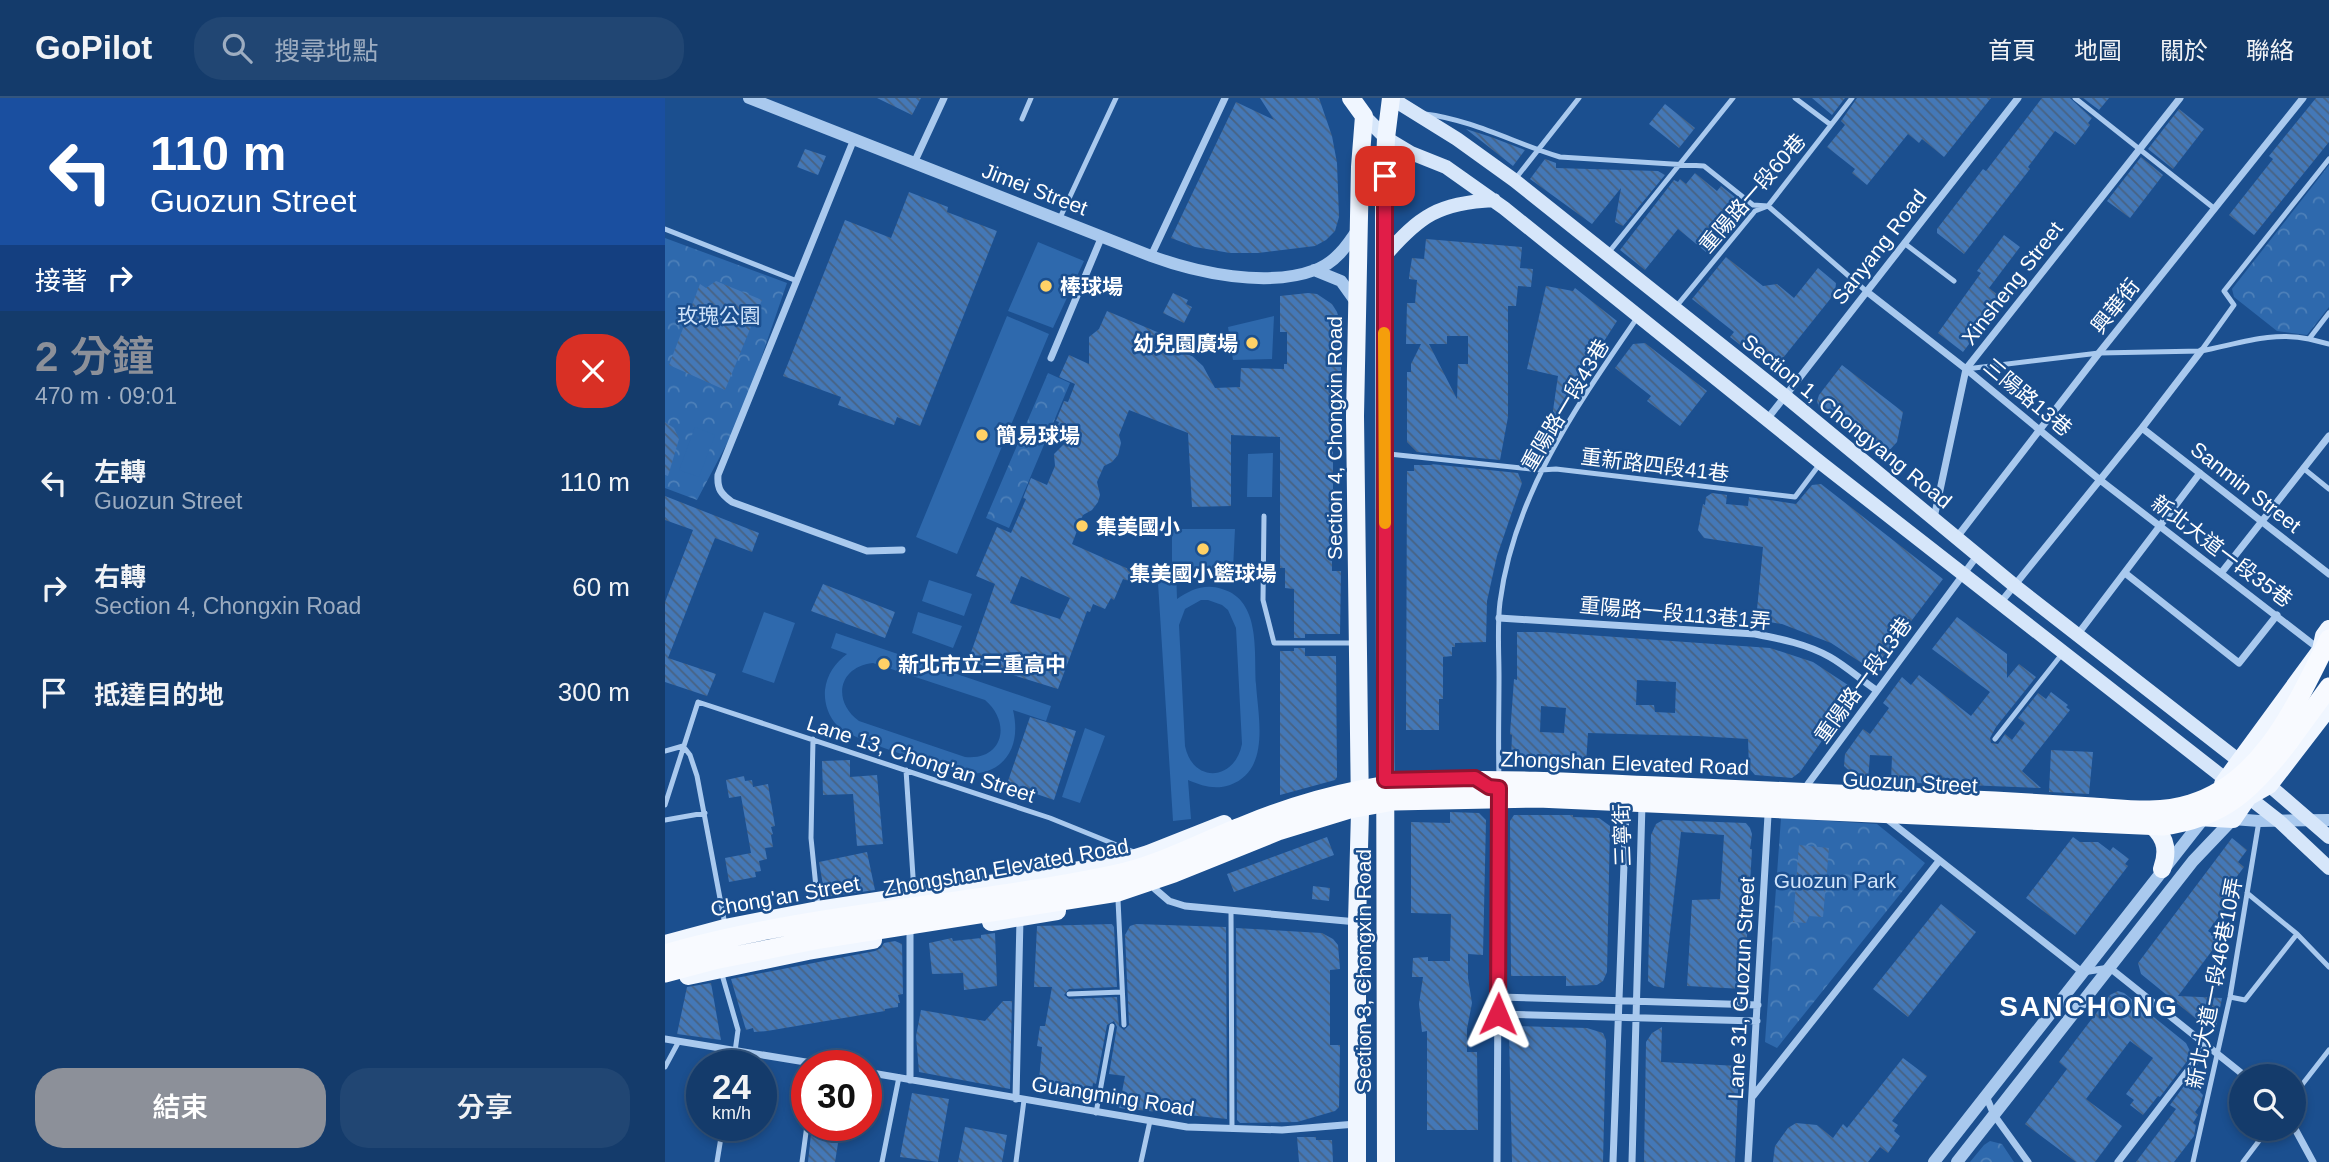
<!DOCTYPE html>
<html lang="zh-TW">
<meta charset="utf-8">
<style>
body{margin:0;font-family:Arial,"Noto Sans TC",sans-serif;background:#214673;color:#f1f3f6;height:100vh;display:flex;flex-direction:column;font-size:26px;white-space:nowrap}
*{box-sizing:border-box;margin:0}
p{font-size:23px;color:#9dadc1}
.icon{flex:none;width:38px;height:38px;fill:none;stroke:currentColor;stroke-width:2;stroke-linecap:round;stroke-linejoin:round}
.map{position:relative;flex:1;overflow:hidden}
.side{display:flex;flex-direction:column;background:#143b6b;width:665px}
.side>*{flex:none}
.top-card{background:#1a4fa0;color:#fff;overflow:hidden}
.tools{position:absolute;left:1564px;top:966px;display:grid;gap:14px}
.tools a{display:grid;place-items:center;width:77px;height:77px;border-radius:50%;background:#143b6b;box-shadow:0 4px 10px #0003,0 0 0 2px #33557e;font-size:35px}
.speed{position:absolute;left:21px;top:952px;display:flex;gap:14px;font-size:35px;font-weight:700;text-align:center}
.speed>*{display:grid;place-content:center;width:91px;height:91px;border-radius:50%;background:#143b6b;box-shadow:0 4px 10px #0003,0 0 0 2px #33557e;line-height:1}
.speed small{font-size:18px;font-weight:400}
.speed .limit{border:10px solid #d22;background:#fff;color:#111}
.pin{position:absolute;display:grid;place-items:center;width:60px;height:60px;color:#fff;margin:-30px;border-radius:14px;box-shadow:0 4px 10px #0006}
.me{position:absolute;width:77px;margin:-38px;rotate:1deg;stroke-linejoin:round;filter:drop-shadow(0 0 5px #0008)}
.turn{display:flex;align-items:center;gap:24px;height:147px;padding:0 35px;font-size:32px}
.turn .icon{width:91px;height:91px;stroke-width:2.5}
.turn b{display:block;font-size:49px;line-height:60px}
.then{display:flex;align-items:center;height:66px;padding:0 35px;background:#0003;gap:14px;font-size:26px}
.round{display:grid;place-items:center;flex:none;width:74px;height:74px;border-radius:28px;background:#214673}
.headline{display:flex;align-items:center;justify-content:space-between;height:119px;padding:0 35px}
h1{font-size:42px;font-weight:600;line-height:52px;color:#8c9099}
.action{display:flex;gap:14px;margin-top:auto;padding:14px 35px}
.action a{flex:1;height:80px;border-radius:28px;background:#8c9099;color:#fff;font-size:28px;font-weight:600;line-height:80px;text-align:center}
.action a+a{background:#214673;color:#f1f3f6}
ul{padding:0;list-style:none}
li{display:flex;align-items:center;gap:21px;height:105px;padding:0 35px}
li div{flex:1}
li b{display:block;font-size:26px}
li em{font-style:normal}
header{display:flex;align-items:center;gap:42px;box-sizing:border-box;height:98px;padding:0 35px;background:#143b6b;border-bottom:2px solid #33557e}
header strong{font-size:33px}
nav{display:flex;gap:38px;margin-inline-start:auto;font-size:24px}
.search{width:490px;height:63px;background:#214673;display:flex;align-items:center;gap:18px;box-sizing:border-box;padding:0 24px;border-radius:28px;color:#9dadc1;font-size:26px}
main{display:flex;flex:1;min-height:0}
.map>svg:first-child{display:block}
.park{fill:url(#park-crowns)}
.garden{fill:#2e69ad;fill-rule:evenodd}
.building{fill:url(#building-back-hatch);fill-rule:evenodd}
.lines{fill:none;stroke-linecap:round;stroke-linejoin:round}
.service{stroke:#a9c9ee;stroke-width:5}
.minor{stroke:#a9c9ee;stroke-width:7}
.tertiary{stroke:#a9c9ee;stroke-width:12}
.secondary{stroke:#d6e6fa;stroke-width:14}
.primary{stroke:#f0f6ff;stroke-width:18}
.trunk{stroke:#f8faff;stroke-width:19}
.trunk-bridge{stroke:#f8faff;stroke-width:19}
.route-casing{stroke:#92132f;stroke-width:18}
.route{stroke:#e11d48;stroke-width:12}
.slow{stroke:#f59e0b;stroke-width:12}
.poi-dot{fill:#ffd166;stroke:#1b4f8f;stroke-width:2.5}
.labels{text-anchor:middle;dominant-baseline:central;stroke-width:5;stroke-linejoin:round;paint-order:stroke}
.street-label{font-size:21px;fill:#fff;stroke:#1b4f8f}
.poi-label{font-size:21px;font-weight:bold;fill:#fff;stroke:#1b4f8f;text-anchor:start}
.park-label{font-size:21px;fill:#cfe3fa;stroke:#1b4f8f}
.district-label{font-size:28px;font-weight:bold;letter-spacing:2px;fill:#fff;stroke:#1b4f8f}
</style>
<header>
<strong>GoPilot</strong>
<div class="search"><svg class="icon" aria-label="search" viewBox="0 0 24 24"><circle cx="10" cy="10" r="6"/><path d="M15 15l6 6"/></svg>搜尋地點</div>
<nav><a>首頁</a><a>地圖</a><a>關於</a><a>聯絡</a></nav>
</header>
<main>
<section class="side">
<div class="top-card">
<div class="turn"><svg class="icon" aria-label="left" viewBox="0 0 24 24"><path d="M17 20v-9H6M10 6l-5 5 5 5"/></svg><div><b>110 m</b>Guozun Street</div></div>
<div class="then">接著<svg class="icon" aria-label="right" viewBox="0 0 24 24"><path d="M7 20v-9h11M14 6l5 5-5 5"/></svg></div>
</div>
<div class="headline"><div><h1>2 分鐘</h1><p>470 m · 09:01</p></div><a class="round" style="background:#d93025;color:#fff"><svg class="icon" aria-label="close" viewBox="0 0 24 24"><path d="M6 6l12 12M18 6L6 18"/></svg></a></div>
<ul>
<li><svg class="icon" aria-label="left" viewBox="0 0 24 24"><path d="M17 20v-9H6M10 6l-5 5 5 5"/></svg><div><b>左轉</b><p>Guozun Street</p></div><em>110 m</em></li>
<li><svg class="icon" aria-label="right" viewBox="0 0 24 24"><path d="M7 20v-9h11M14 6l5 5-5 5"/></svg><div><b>右轉</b><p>Section 4, Chongxin Road</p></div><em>60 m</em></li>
<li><svg class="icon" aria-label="arrive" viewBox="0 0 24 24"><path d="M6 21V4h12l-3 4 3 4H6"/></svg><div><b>抵達目的地</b></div><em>300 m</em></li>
</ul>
<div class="action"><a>結束</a><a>分享</a></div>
</section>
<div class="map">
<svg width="1664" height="1064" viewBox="0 0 1664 1064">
<defs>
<pattern id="park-crowns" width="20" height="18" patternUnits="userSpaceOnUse" patternTransform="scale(1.75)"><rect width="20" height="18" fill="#2e69ad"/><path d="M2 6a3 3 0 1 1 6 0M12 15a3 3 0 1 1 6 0" fill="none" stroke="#4d80b9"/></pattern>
<pattern id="building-back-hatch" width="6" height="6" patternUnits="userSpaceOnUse" patternTransform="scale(1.75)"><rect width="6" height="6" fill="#4478b7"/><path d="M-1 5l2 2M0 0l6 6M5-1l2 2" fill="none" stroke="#486282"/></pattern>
</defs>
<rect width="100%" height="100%" fill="#1b4f8f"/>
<path class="park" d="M1664 67V209L1642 237 1612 233 1569 199 1567 191Z
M0 140 122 185 76 319 32 402 0 390Z
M383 275 405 285 344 430 321 420Z
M1116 720 1212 726 1260 765 1112 950 1100 944Z
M1325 1043 1337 1046 1349 1064H1305L1319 1047Z"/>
<path class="garden" d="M373 144 419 163 388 230 343 213Z
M342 218 384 236 292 456 251 439Z
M609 218 607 261 568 262 563 229Z
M30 329 50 337 34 379 14 372Z
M608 355 607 399H582L583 356Z
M507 431H570L568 471H511L512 501C525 492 540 485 557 491 596 502 589 554 591 586 593 619 606 672 565 687 550 692 537 688 523 682L526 721 508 723 492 469 507 468ZM536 502H543L557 507 563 512 571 530 577 646C570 683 528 686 520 648L514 527 520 511Z
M264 482 307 496 299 518 257 503Z
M99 514 130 525 109 585 77 574Z
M253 514 297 528 288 550 247 535Z
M171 535 386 608 381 623 348 612C357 650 339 678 298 676 273 667 186 643 172 627 163 618 159 604 160 592 162 576 170 565 182 556L166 550ZM208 565 320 602C347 625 338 663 300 659L194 623C167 603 173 569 208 565Z
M420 630 440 638 415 705 397 699Z"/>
<path class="building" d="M212 0H256L247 17Z
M595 0H654L667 38 672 65 674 119 670 133 661 142 650 148 593 155H565L530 149 506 140 571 4 609 22Z
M1147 0H1180L1167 17Z
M1192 0H1326L1279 59 1257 41 1254 45 1243 36 1202 87 1187 75 1190 71 1162 49 1180 27 1176 23Z
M1377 0H1405L1427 20 1423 25 1425 27 1410 47 1390 33 1363 69 1365 71 1299 156 1272 135V131L1318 71 1321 73Z
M1418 0H1444L1434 12Z
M1651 0H1664V44L1589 137 1564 117 1608 61 1604 58Z
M1000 6 1030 30 1014 50 984 26Z
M1514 11 1539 31 1508 71 1483 51Z
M801 31 826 39 860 52 848 68Z
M140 51 161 58 153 77 132 69Z
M1476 59 1498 77 1465 120 1442 103Z
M880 61 891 65V70L993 73 1000 77 958 128 950 124 956 90 927 126 865 81Z
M1030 75 1052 93 1056 88 1080 107 1041 154 1013 131 980 172 955 152 1009 82 1013 84 1015 81 1021 86Z
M244 94 283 109 282 114 332 133 255 328 232 319 229 327 173 307 176 299 118 278 180 122 226 140Z
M1339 137 1355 149 1324 190 1342 204 1324 228 1320 225 1298 254 1273 235 1316 175 1312 173Z
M761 141 857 149 855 170 868 171 866 189 853 188 851 208H843V319L835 362 752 354 742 344V274H746V266L756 246H741L742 205H750L752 182 744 181V179L747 160 759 161ZM782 238H803V266H793L792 301 764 246H782Z
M1061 159 1098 188 1112 186 1129 200 1153 170 1171 185 1170 195 1114 265 1100 266 1065 239 1069 234 1027 201Z
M51 183 97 202 60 292 4 267 35 186 41 190Z
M881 188 908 193 910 190 952 223 886 326 893 278 862 271Z
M508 195 523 202 521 206 527 209 519 225 498 215Z
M643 195 652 196 667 206 672 214 676 227V344L668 345V391H676V430H667V473H676L675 536H640V540H629V491L620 490V470H615V339L566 337V408L527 409 523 335 464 312 454 337 456 345 453 357 447 364 439 368 432 384 435 397 433 404 427 412 418 417 407 446 468 473 464 483 458 481 449 502 446 500 440 511 428 506 425 514 422 513 393 591 303 563 330 486 311 478 332 429 346 435 361 401 358 400 366 380 382 387 390 368 389 356 402 343 389 337 394 324 391 323 399 303 403 304 410 286 394 279 404 257 424 266V239L434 231 442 213 497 236 490 252H510L527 258 538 268 550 290 575 289 576 270 619 271V266H622V234H615V198ZM356 478 405 500 395 521 345 505Z
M980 245 1042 293 1015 328 982 303 986 298 950 270 968 246Z
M1177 267 1238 314 1232 344 1222 355H1211L1154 310 1152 303 1154 297Z
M0 324 9 330 14 341 3 378 0 377Z
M766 366 853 375 857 385 832 458 822 503 821 544 790 545V549H787V558L778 559V601H774V632H741L742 373H749V367H768Z
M1156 386 1278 481 1244 526 1238 521 1224 539 1230 544 1209 570 1203 569 1166 545 1117 526 1091 522 1098 449 1039 440 1033 432 1038 406 1040 407 1041 399 1047 395 1062 397 1061 406 1083 408 1084 399 1131 406 1147 387Z
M0 398 94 435 87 454 50 440 3 560 51 576 42 598 0 584V504L28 432 0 422Z
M158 486 230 514 220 540 146 513Z
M1292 519 1342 556V580L1354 566 1371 579 1331 629 1325 640 1326 645 1333 646 1340 636 1347 642 1360 625 1353 620 1373 595 1381 601 1386 594 1403 607 1401 609 1405 612 1357 673 1376 690 1226 684 1227 658 1205 657 1203 683 1193 681 1179 668 1180 656 1198 631 1205 636 1224 610 1218 605 1237 579 1246 587 1254 577 1306 618 1325 594 1267 551Z
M852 534H881L1105 550 1148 564 1189 591 1190 596 1135 674 1127 680 1090 677 1084 670 1083 641 1033 638 923 635 921 666 918 670 849 666 846 659 847 637 845 636 849 581 852 582ZM972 582 1011 584 1010 615 990 614 989 607H971ZM876 608 901 610 899 635 875 634Z
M629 550H640V558H671L672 679 670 682 615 697V553H629Z
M365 619 411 633 389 702 342 686Z
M1386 652 1428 654 1424 696 1384 694Z
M185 662V679L212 677 218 746 192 748 188 696 158 697 157 663Z
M79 678 80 683 87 682 88 689 103 686 110 728 106 729 108 736 106 737 108 749 100 750 102 761 94 763 96 773 90 774 91 779 64 784 60 760 86 755 76 698 64 700 61 682Z
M785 714 814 715 821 722 818 857 803 856V880L807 905 802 931V954H812L813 1032H762V933L757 934 754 906 758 879H747L748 860 763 859V863H785L786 816 746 815V724L785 725Z
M849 717H908V719L934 720 945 728 942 874 938 883 932 887 901 888V878H846L845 723Z
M998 722 1081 725 1085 730 1087 736 1085 751H1087L1079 891 1022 888 1027 802 1055 801 1059 737 1016 734 999 890 989 888 983 883 986 737 991 726Z
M662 739 669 757 569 794 562 776Z
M1408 739 1415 744H1433L1445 753 1448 749 1464 761 1460 766 1463 768 1410 837 1361 800Z
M1567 740 1582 752 1573 764 1579 769 1570 781 1578 787 1543 833 1555 842 1513 898 1557 900 1551 930 1540 928 1476 876 1473 865Z
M1134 747 1164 750 1158 819 1144 818 1141 825 1128 824Z
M202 754 210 792 160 799 154 764Z
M648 788 665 790 664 803 647 801Z
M1276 806 1311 834 1243 919 1208 891Z
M447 826 449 829 452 889 404 891 399 897 404 901 452 899 454 928 459 932 464 927 460 837 465 828 471 826 561 829 562 1021 454 1010 460 978 444 976 452 929 449 923 442 927 431 986 428 985 427 992 374 982 377 949 372 948 375 928H380L387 889H369L372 828Z
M571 830 657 835 668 841 673 847 675 871 665 872V947H675L674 1009 670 1013 632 1024 575 1025 572 1022Z
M330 835 332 888 299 892 298 875 267 876 264 845 287 840 288 843 316 840V837Z
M230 843 237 846 238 896 233 897 235 905H233V909L220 911V913L102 933 89 934 88 930 81 932 66 881 210 853 216 850 219 845Z
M46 885 56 942 12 936 22 889Z
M1453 893 1459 895 1521 945 1526 955 1523 962 1495 999 1493 998 1478 1017 1465 1007 1469 1002 1461 996 1488 960 1465 943 1421 1001 1457 1028 1430 1064H1411L1360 1026 1402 971 1394 964 1445 897Z
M338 903H347L345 991 254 974 251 938 256 912 320 923Z
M851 928 922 930 938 935 941 942 938 1064H847L844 936Z
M997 929 996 964 1074 968 1070 1064H979L981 944 987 935Z
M1238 960 1262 978 1227 1023 1233 1027 1229 1033 1235 1038 1223 1055 1215 1049 1203 1064H1108L1110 1048 1123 1030 1131 1025 1152 1027 1168 1040 1178 1026 1182 1030Z
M1530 973 1541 981 1535 994 1538 997 1535 1007 1530 1014 1533 1017 1528 1025 1531 1027 1529 1038 1509 1064H1471L1511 1011 1505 1007Z
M247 995 284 1001 273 1064 235 1059Z
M147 1027H176L170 1064H143Z
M300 1029 342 1037 337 1064H293Z
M632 1039H651V1042H667L668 1064H634Z"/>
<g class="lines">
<path class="service" d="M1130 0 1166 27
M1410 0 1550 111
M760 16C808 22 849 45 895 59L1039 68 1088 107 1103 108 1201 193
M357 21 366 0
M1664 61 1559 193 1569 207 1536 253C1573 246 1607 233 1644 241L1664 215
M851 80 914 0
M394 122 451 0
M0 131 132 183
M1239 145 1289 183
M944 154 1068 0
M1010 210 1090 113 1103 108 1187 0
M1644 241 1664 246
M1301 271 1434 255 1536 253
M724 356 876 372 891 371 1130 399 1154 367
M1638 370 1664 391
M599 418 598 502 609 545H689
M148 641 146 740 153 809
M1330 641 1397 556
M18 648 25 657 32 678 60 827
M0 653 18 648
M241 672 249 794
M834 679C833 646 834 612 834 578 834 554 832 528 835 504 849 396 913 306 972 220
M0 707 33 604 385 720 469 754
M0 722 40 715
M1582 795 1632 836 1664 869
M453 802 459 927
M566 813 567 1031
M56 873 73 932 68 968
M404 896 457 894
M1565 899 1580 902 1632 836
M0 969 14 943
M1629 997 1664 952
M431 1015 447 928
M52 1064 58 1027
M137 1064 142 1027
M217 1064 234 979
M351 1064 359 1002
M476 1064 485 1023
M1528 1064 1565 899 1594 723
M1578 1064 1603 1031"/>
<path class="minor" d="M189 41 53 377C52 391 56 396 67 404L202 453 237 452
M249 65 279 0
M486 158 560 0
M1201 193 1301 271 1435 382 1654 551
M386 260 437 138
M1103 320 1353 0
M1477 330 1664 476
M1269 420 1301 271 1515 0
M1292 439 1434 255 1638 0
M1557 474 1664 338
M1460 475 1574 565 1612 517
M1336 504 1477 330 1536 253
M834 520 1090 536C1116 541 1142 546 1165 559 1181 568 1196 582 1211 592
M1413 536 1535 375
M1140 690 1312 458
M1222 721 1417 874 1445 870 1580 978
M490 791 504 803 520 808 692 824
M245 828V982
M833 899 1093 907
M833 916 1092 923
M0 941 165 968
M201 974 522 1029 617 1032 691 1026
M1088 998 1274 763
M1321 998 1329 1017 1363 1064
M351 1001 355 820
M1629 1029 1648 1064
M832 1064 834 707
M948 1064 961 712 966 706
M967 1064 977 706
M1083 1064 1103 717 1108 713
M1453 1064 1542 948"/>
<path class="tertiary" d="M84 0 486 158C532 175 602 190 650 172 670 165 682 148 693 131
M649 172 676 183 691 204
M1269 1064 1539 720
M1292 1064 1528 763 1568 721 1594 723 1664 722"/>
<path class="secondary" d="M726 0 792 41 849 82 1120 298 1350 488 1582 669
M699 18 721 40 746 55 781 69 839 110 1156 365 1614 723 1664 770
M719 159C755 117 774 105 829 102
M1598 682 1664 739"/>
<path class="primary" d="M686 0 699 18 695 69 690 318 695 714 692 824V1064
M1558 686 1656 552 1659 538 1664 531
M1532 719 1568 721 1583 699 1604 687 1664 609
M1480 722C1499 735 1505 749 1497 771
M326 824 392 813
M0 846 60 830 153 812 448 767 483 756 559 726
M23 878 143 853 208 842
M721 1064 719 92 721 40 726 0"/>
<path class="trunk" d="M1624 644 1664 589"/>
<path class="trunk-bridge" d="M0 856C146 814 299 808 447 777 493 768 536 744 580 727 644 701 709 684 778 683 850 681 921 685 992 688 1105 693 1217 698 1330 703 1363 705 1395 707 1428 709 1460 711 1494 716 1525 706 1599 684 1632 604 1664 541
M0 875 49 862 155 841 453 794 509 775 613 733 685 711 729 703 873 700 1498 728C1559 720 1588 691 1624 644"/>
</g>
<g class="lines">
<defs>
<path id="route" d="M720 78V682L810 680 824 689 834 690 833 916"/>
</defs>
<use href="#route" class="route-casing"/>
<use href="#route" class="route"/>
<path class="slow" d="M719 235 720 425"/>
</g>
<g class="poi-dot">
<circle cx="381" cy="188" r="7"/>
<circle cx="587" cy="245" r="7"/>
<circle cx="317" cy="337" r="7"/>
<circle cx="417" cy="428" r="7"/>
<circle cx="538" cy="451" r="7"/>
<circle cx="219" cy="566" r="7"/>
</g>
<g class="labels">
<g class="street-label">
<text transform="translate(370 91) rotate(21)">Jimei Street</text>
<text transform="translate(1087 95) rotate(-49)">重陽路一段60巷</text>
<text transform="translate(1214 149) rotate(-52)">Sanyang Road</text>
<text transform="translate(1347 185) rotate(-52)">Xinsheng Street</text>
<text transform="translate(1450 208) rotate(-51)">興華街</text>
<text transform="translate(1363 299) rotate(40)">三陽路13巷</text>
<text transform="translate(900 307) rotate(-59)">重陽路一段43巷</text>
<text transform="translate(1182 323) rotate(39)">Section 1, Chongyang Road</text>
<text transform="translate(669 340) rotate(-90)">Section 4, Chongxin Road</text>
<text transform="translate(990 367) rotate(7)">重新路四段41巷</text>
<text transform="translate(1581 389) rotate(38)">Sanmin Street</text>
<text transform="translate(1557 453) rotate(37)">新北大道一段35巷</text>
<text transform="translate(1010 515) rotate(5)">重陽路一段113巷1弄</text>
<text transform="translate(1198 582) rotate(-54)">重陽路一段13巷</text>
<text transform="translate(256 661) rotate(18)">Lane 13, Chong'an Street</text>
<text transform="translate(960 665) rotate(2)">Zhongshan Elevated Road</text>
<text transform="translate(1245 684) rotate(3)">Guozun Street</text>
<text transform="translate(957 737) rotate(-92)">三寧街</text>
<text transform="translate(341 769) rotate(-10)">Zhongshan Elevated Road</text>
<text transform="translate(120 798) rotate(-10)">Chong'an Street</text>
<text transform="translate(698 873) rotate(-90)">Section 3, Chongxin Road</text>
<text transform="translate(1549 885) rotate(-79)">新北大道一段46巷10弄</text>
<text transform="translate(1076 890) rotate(-87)">Lane 31, Guozun Street</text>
<text transform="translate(448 998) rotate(9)">Guangming Road</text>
</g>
<g class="poi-label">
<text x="395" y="188">棒球場</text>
<text x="573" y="245" text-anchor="end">幼兒園廣場</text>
<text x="331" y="337">簡易球場</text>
<text x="431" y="428">集美國小</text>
<text x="538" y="475" text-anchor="middle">集美國小籃球場</text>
<text x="233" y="566">新北市立三重高中</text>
</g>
<g class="park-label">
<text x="54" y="217">玫瑰公園</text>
<text x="1170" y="782">Guozun Park</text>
</g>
<g class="district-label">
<text x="1424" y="908">SANCHONG</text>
</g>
</g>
</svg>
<div class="tools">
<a><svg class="icon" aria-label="search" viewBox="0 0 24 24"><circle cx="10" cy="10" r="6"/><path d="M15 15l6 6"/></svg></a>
</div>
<div class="speed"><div>24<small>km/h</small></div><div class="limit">30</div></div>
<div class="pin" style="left:720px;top:78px;background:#d93025"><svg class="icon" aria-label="arrive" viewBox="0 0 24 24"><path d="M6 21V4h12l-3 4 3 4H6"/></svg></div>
<svg class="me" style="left:833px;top:916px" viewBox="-20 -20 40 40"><path d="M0-17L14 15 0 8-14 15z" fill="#e11d48" stroke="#fff" stroke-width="4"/></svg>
</div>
</main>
